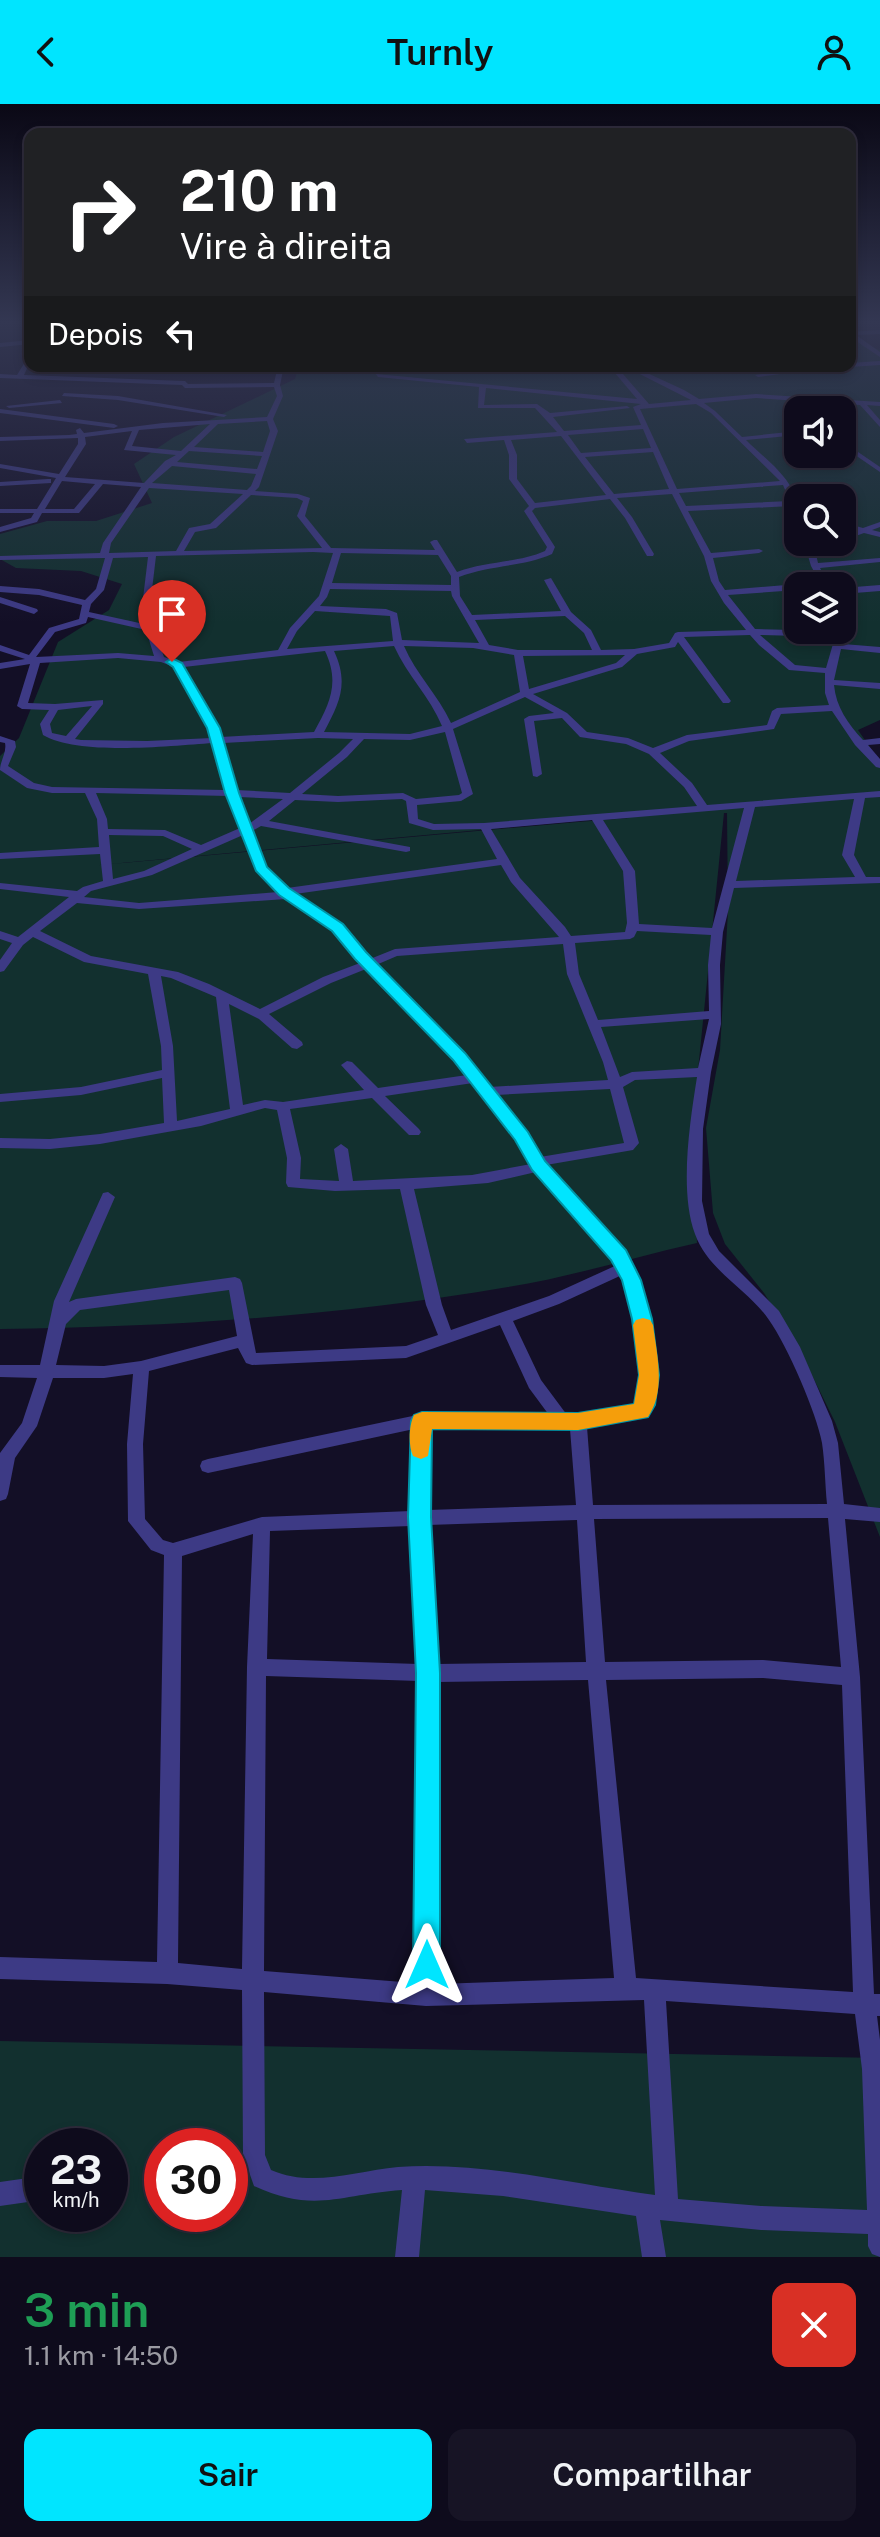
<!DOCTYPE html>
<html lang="pt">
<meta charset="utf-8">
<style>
body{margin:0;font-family:"Public Sans",sans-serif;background:#171425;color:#f1f3f6;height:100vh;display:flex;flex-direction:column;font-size:30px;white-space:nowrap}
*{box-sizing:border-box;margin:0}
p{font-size:26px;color:#9b9ba3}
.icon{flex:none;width:44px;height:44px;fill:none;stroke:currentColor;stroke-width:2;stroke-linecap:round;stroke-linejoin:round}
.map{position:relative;height:2153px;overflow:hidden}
.panel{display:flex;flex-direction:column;background:#0e0b1c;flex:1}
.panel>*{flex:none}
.top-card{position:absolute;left:24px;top:24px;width:832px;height:244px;border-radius:16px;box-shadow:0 4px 12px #0003,0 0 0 2px #2e2b3b;background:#202124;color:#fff;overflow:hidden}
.fabs{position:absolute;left:784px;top:292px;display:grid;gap:16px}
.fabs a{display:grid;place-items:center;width:72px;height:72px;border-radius:16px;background:#0e0b1c;box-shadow:0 4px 12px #0003,0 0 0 2px #2e2b3b;font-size:40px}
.speed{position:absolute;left:24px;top:2024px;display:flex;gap:16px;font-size:40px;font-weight:700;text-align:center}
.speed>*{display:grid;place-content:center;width:104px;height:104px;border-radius:50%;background:#0e0b1c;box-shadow:0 4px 12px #0003,0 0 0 2px #2e2b3b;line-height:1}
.speed small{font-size:20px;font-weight:400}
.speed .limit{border:12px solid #d22;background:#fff;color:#111}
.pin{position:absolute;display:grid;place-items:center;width:68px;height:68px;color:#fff;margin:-82px -34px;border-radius:50% 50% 50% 0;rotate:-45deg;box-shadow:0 0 8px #0007}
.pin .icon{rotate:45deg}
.me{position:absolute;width:88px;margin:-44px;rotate:0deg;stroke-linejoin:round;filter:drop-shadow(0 0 6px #0008)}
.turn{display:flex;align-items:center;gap:28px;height:168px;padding:0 24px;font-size:36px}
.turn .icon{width:104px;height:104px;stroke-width:2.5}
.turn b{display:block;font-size:56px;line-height:68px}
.then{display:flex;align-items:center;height:76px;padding:0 24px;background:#0003;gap:16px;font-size:30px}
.round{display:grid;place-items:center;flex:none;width:84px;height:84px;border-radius:16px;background:#171425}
.headline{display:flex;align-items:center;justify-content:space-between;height:136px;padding:0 24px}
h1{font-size:48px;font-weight:600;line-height:60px;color:#1e9e55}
.cta{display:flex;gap:16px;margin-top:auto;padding:16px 24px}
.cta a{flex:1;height:92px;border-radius:16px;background:#00e5ff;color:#111;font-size:32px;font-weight:600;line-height:92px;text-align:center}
.cta a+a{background:#171425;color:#f1f3f6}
header{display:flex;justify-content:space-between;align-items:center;height:104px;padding:0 24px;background:#00e5ff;color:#111;font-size:36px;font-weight:600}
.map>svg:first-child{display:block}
.green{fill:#12302f;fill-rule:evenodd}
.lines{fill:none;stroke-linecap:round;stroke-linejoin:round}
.minor{fill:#3d3a85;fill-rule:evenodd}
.route{fill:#00e5ff;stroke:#0095a6;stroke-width:2}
.slow{fill:#f59e0b}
</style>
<header><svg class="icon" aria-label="back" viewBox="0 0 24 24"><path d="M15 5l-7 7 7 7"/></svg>Turnly<svg class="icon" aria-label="person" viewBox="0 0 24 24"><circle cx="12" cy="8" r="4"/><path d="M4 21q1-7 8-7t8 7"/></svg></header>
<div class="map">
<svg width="880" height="2153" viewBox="0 0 880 2153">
<rect width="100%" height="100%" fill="#130f26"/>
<path class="green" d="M850 236 880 246V616L858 626 880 658V1433L835 1318 799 1245 764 1189 725 1140 713 1109 706 1024 720 946 728 807 727 709H724L692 1026 697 1139C634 1153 571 1173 508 1183 340 1212 170 1223 0 1225V652L19 634 58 538 109 506 122 480 81 467 16 464 0 455V430L47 417H96L152 399 134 360 174 333 295 275 299 262H850ZM798 306H842V350H798ZM798 394H842V438H798ZM798 482H842V526H798ZM629 714 578 718 89 762 577 717Z
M0 1937 880 1954V2153H0ZM42 2042H110V2110H42ZM162 2042H230V2110H162Z"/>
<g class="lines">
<path class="minor" d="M880 226V230L856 231 880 248V253L850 233V228Z
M30 236V240L0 243V239Z
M30 250V258L24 271 185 277 188 280 274 279 278 262H284L280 281 283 292 273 315 278 327 259 383 255 387 298 390 310 394 305 412 331 444 435 446 430 438 434 436H437L457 468C485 457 518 459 545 447L547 443 524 407 529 402 509 375V351L504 336 467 339 464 335 557 328 535 304H478L479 283 378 273 376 270 637 295 609 262H616L649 300 691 296 624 262H632L684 286 699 295 756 290 880 298V302L867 301 880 316V323L860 301 756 294 704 299 715 307 742 333 798 327V331L746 336C767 357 798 377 798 408L792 402 688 407 711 449 759 445 763 447 759 449 713 454 719 477 725 486 798 480 802 482H798V486L728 491 755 525 836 527 842 526V524L845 526 843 540 880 543V549L841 545 834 576 880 579V585L834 581C836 603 848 620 863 636L880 634V640L868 641 880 655V664L876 663 855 641 832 607 781 610 774 625 689 637 660 649 692 679 707 701 880 687V693L865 694 854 751 866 773H880V779L734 784 723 828 720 861 721 920 711 968 703 1025 702 1097 709 1130 719 1147 779 1207 800 1243 832 1317 838 1339 844 1400 880 1404V1418L845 1415 860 1573 874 1890H880V1912H877L880 1936V2153L872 2150 868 2142V2130L761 2126 660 2116 666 2153H642L636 2112 503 2092 425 2086 419 2153H395L402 2086C341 2090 315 2110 254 2082L243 2051 242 1886 167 1880 0 1875V1853L157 1858 164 1451 151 1446 128 1417 127 1340 133 1270 104 1274H53L37 1322 15 1354 8 1390 6 1395 0 1397V1349L22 1319 37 1274 0 1273V1261H40L54 1197 103 1089 108 1088 115 1093 69 1198 76 1195 235 1173 240 1175 242 1179 256 1249 406 1242 438 1231 426 1201 400 1085 335 1087 288 1083 286 1079 287 1054 277 1006 265 1004 201 1022 100 1040 50 1045 0 1044V1034L50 1035 100 1030 164 1019 162 974 81 991 0 998V990L81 983 162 966 161 942 148 870 84 858 33 833 23 841 4 867 0 868V856L12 839 0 835V827L18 833 69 793 0 785V779L77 787 83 783 103 777 100 750 0 755V749L99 743 97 715 85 689H52L27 684 0 666C0 657 7 648 5 639L0 638V632L15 637 16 643 8 662 34 679 52 683 226 686 213 639C169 642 79 652 43 631L40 620 49 606 22 605 17 602 30 560 0 565V559L25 555 0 547V541L29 551 49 524 79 515 82 501 39 491 0 488V482L39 485 85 496 96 485 105 454 0 456V452L100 449 103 439 141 383 103 380 79 409H42L37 418 0 428V423L31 414 34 409H0V405H37L56 374 0 364V360L59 370 78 340V334L0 337V333L69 331 77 330 76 326 80 324 84 329 163 319 267 313 277 292 274 283 185 284 182 281 0 274V270L17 271ZM486 284 641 300 633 303 641 321 564 327 553 313 630 304 627 302 550 309 537 300 484 301ZM696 300 711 309 780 377 677 385 640 305ZM267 317 270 327 263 348 194 343 218 320ZM210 320 181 347 132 342 139 326ZM643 325 651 344 581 349 568 331ZM132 327 124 346 176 351 165 357 144 379 65 373 86 340 85 333ZM561 332 606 391 535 399 517 375V351L511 336ZM189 347 262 352 257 365 177 358ZM653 348 669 385 614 390 585 353ZM172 362 256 370 251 382 247 386 152 379ZM62 377 95 380 74 405H45ZM783 381 790 397 686 402 679 389ZM149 384 243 390 210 420 189 424 176 447 109 449 111 439ZM672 390 704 452 711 477 724 499 746 526 678 528 675 529 669 539 634 545 601 546 591 526 571 508 551 474 544 476 561 507 472 511 460 492 459 473C489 461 523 463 552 450L555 443 532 407 535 404 610 395 625 414 647 452H653L654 450 632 413 617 394ZM251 391 297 394 303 397 297 412 322 444 184 447 195 428 216 424ZM313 448 333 449 319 492 290 524 278 546 179 558 164 553 149 511 156 452ZM341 449 438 451 451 472V481L332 479ZM148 453 141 511 144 520 89 508 91 500 104 486 113 454ZM330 485 451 487 452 492 479 539 402 536 397 509 386 505 320 502 327 493ZM315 507 390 512 393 537 287 545 297 527ZM565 512 584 529 592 546H518L489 541 475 516ZM88 513 146 526 154 552 118 549 36 553 55 528 86 519ZM750 531 759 541 789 566 825 569V589L829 601 777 604 772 607 767 621 687 631 653 644 628 634 587 628 567 609 533 590 622 563 637 550 675 543 678 538 723 599H729L731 597 684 533ZM760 531 835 533 826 564 795 561ZM394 542C407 571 430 593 442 622L410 630 324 628C340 598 349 579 334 547ZM404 542 473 544 514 551 520 588 451 619C438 591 416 570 404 542ZM325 547C340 579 330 599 314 628L221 633 219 624 184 563ZM625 551 616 559 529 585 523 552ZM118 554 161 558 174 563 209 624 212 634 147 637 81 636 75 635 103 600V596L55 600 28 599 40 559ZM525 593 554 609 529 612 524 615 533 672 537 673 542 670 534 617 562 614 580 633 626 640 649 650 684 683 697 702 484 719 434 720 418 715 417 701 461 697 473 690 453 625ZM92 602 66 632 52 629 50 620 58 606ZM445 628 462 689 459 691 416 695 403 689 338 692 302 690 347 653 364 635 410 636ZM318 634 353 635 339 649 290 689 236 686 223 639ZM96 689 228 692 240 724 201 741 165 726 108 725 107 715ZM239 693 283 695 249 720ZM402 695 406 697 409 719 433 726 481 725 497 755 287 784 266 763 252 727 261 722 406 748 410 747V743L269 717 295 696 338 698ZM854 695 842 751 855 773 736 777 755 703ZM744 704 712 824 639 820 635 767 603 716ZM592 716 623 767 627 819 625 828 571 832 565 823 520 774 491 725ZM109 731 163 732 192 745 144 767 113 775ZM243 731 255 764 278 788 139 799 84 793 91 787 152 771ZM501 761 511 778 559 833 395 845 370 855 341 821 295 790ZM286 795 333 825 360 859 323 873 260 905 209 880 178 868 91 852 40 827 77 799 139 805ZM637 827 711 831 708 861 709 907 598 916 579 870 575 839 630 835 634 833ZM563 840 567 870 603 958 608 976 489 983 464 949 376 861 397 852ZM366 865 454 955 467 971 378 984 352 958 347 957 341 961 364 986 283 998 265 996 243 1001 229 900 259 915 292 944 297 945 303 941 302 938 269 910 331 879ZM161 872 171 874 216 893 230 1005 177 1017 173 942ZM709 915 698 964 632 968 620 973 601 923ZM697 973C690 1017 679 1087 695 1130 708 1167 748 1185 769 1216 787 1241 817 1310 822 1339 825 1359 825 1380 827 1400L593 1401 587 1323 647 1312 655 1293V1250L639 1176 624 1147 546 1061 633 1046 639 1039 623 983 635 976ZM473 979 516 1036 531 1060 472 1071 353 1077 348 1045 341 1040 334 1045 339 1077 300 1075 301 1054 290 1005 372 994 409 1031H419L421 1028 419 1025 385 992ZM610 985 624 1039 540 1053 496 991ZM536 1068 617 1161 549 1192 451 1226 442 1201 414 1085 488 1079ZM622 1171C634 1196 646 1277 635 1301L567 1311 541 1276 513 1217 559 1200ZM229 1186 237 1232 141 1257 104 1262 56 1261 66 1220 80 1206ZM500 1221 529 1284 549 1311 422 1310 208 1355 202 1357 200 1362 202 1367 208 1369 414 1325 411 1407 262 1413 173 1439 163 1436 145 1415 143 1340 149 1267 238 1244 246 1259 252 1261 406 1254ZM430 1324 570 1325 576 1401 428 1406ZM828 1414 841 1563 763 1556 605 1558 594 1415ZM577 1416 586 1558 437 1560 428 1421ZM411 1422 418 1560 267 1555 270 1427ZM253 1430 247 1563 242 1865 178 1859 182 1452ZM266 1572 419 1577 415 1879 264 1867ZM763 1574 842 1581 853 1888 636 1874 606 1576ZM588 1576 614 1874 437 1880V1578ZM264 1888 426 1902 644 1896 655 2091C572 2080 481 2057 398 2063 356 2067 312 2084 271 2066L265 2051ZM666 1897 855 1910 862 1965 867 2106 761 2102 678 2095Z
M880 257V261L850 263 847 262H850V259Z
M169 262H247L244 264 129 267 126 265Z
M819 262H839L758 273 755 271Z
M64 289 118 292 227 311 224 313 118 296 62 292Z
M60 296 62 299 9 304 6 302Z
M0 305 114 320 118 322 114 324 0 309Z
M842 337 880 363V368L842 342Z
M48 375H51V379L0 382V378Z
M842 418 863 424 880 418V423L872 426 880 428V433L864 429 842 437V432L856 427 842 423Z
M804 438H812L814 445 829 438H839L816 450 818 459 880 454V458L820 464 830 482H822L811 462Z
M880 481V487L842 490V484Z
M0 493 37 505 38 507 34 510 0 499Z
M42 2072V2096L0 2102V2078Z"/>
</g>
<linearGradient id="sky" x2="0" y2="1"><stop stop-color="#0a0815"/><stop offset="0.42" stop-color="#333752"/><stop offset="1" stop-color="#333752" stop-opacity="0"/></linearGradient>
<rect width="880" height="519" fill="url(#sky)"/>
<path class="route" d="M172 554 182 559 220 624 239 689 267 763 289 784 343 820 366 848 465 949 528 1028 545 1057 626 1146 641 1176 652 1215 659 1271 655 1301 648 1313 578 1326 432 1325 431 1413 440 1569V1861L436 1871 427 1875 417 1871 413 1861 416 1569 408 1413 411 1317 414 1311 422 1308 578 1309 634 1300 639 1271 632 1215 622 1176 611 1156 532 1066 515 1036 453 956 355 855 332 827 279 791 256 767 225 689 207 624 173 563 166 558Z"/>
<path class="slow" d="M643 1214 650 1216 653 1221C657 1251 666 1287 648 1313L578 1326 432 1325 428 1352 421 1355 413 1352C408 1341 409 1321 414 1311L422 1308 578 1309 634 1300 639 1271 633 1221 636 1216Z"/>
</svg>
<div class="fabs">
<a><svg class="icon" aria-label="sound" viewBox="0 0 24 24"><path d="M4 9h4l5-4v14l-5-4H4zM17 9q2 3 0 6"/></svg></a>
<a><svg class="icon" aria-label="search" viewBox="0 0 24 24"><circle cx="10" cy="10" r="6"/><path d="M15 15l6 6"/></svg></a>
<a><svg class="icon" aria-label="layers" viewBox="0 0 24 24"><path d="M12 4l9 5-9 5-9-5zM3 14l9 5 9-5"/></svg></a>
</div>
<div class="speed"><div>23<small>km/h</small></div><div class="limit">30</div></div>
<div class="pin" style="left:172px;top:558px;background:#d93025"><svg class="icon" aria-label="arrive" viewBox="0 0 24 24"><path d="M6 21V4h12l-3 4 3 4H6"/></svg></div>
<svg class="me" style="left:427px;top:1861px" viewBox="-20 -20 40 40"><path d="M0-17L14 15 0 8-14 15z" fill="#00e5ff" stroke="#fff" stroke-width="4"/></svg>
<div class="top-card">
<div class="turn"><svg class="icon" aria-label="right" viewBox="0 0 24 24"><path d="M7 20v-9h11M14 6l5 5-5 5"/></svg><div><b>210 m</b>Vire à direita</div></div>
<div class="then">Depois<svg class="icon" aria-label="left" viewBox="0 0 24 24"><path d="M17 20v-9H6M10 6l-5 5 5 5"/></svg></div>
</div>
</div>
<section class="panel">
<div class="headline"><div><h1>3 min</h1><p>1.1 km · 14:50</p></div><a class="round" style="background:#d93025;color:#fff"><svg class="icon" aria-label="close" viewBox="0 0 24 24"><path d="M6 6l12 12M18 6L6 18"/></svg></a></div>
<div class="cta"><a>Sair</a><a>Compartilhar</a></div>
</section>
